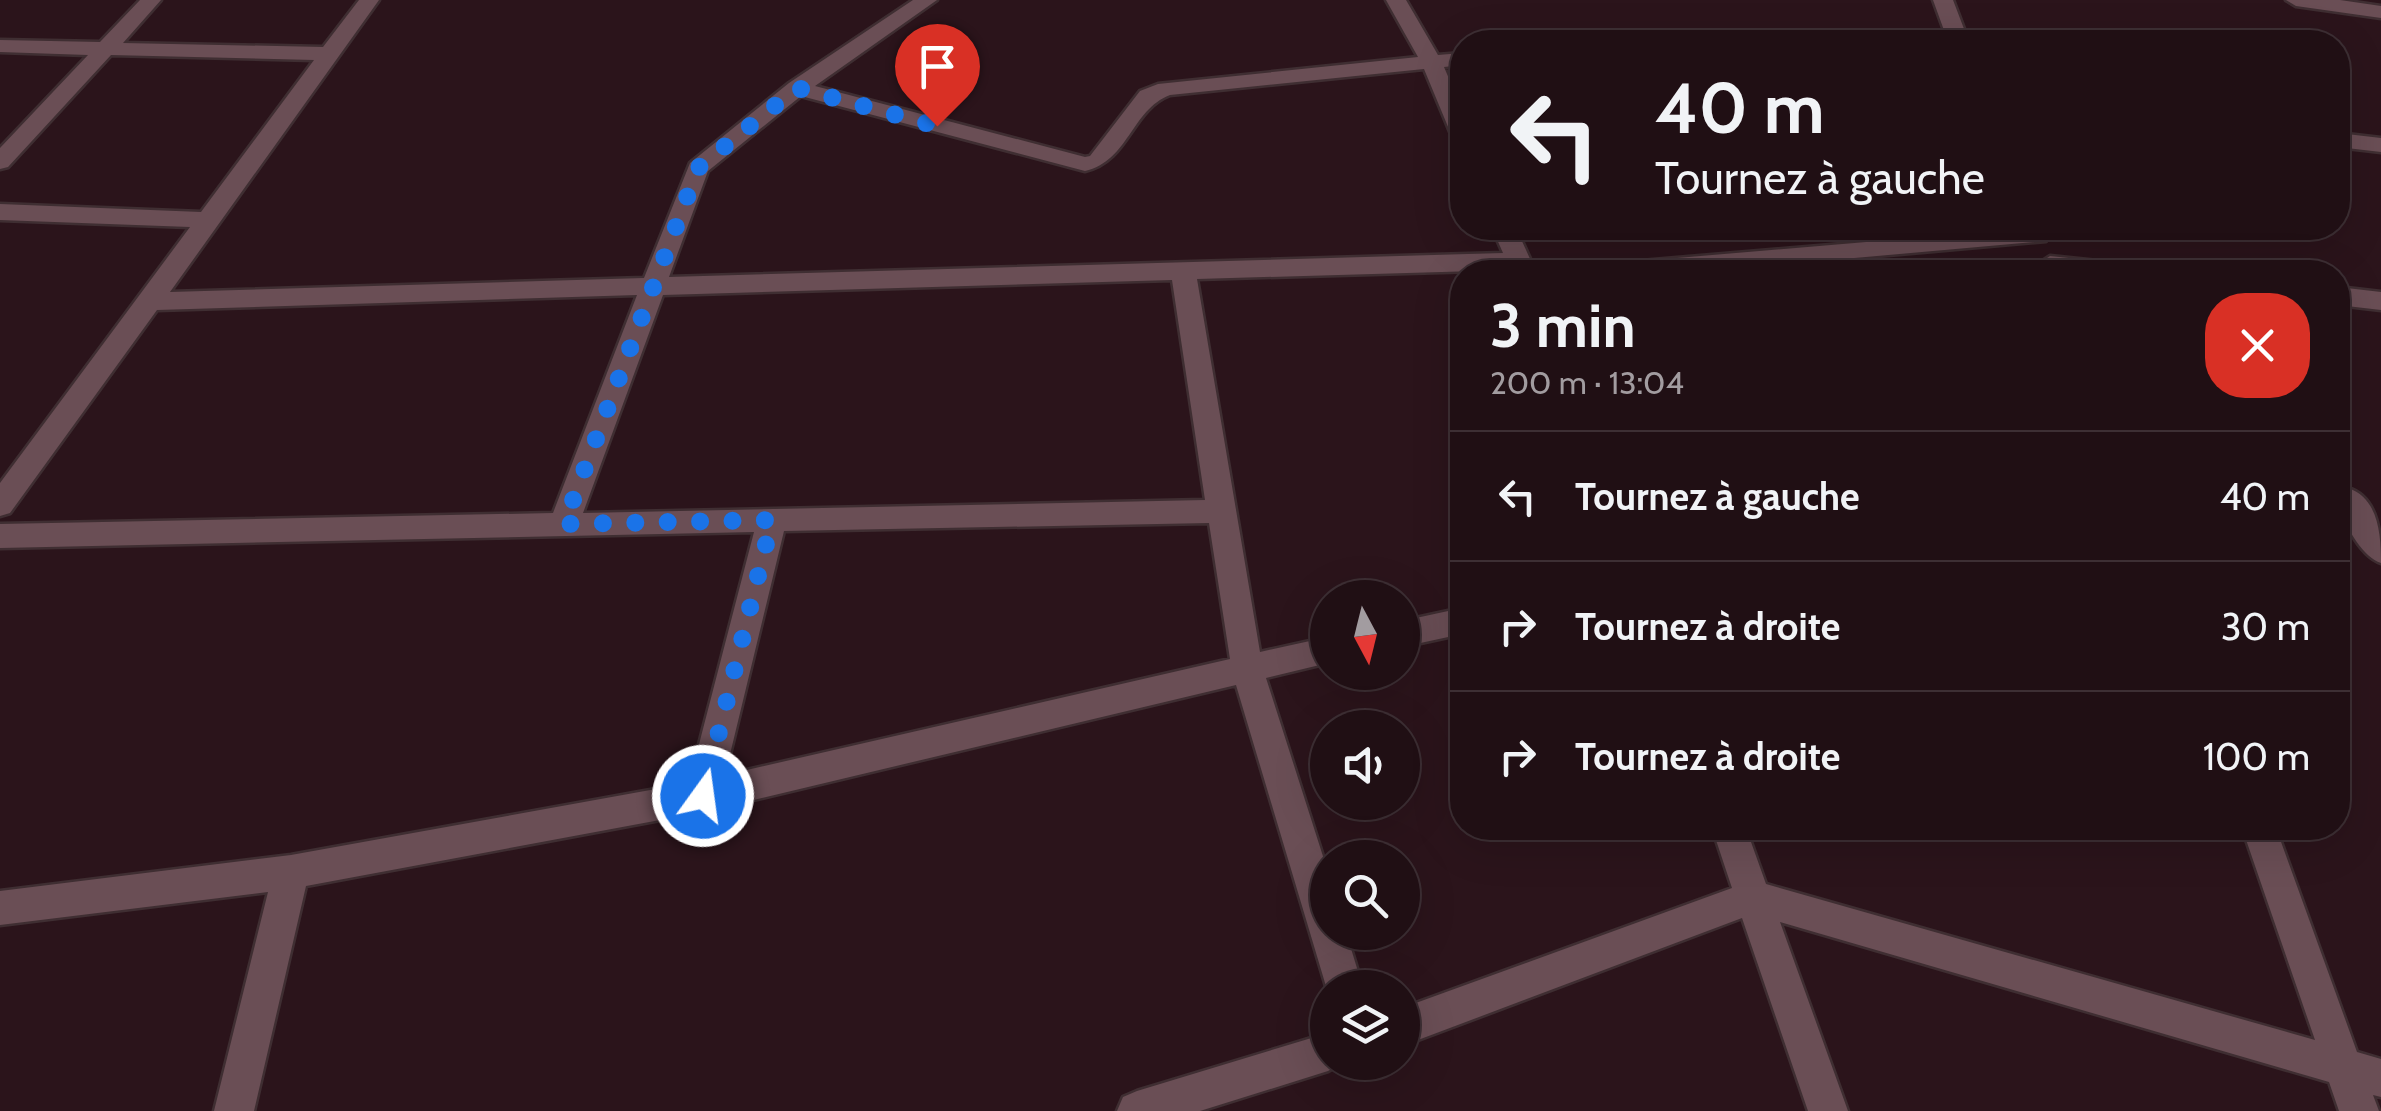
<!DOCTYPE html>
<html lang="fr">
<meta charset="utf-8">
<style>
body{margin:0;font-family:Cabin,sans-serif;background:#28181d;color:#f1f3f6;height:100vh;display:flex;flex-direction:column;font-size:38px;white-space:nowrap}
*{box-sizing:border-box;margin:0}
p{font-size:32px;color:#a29ca0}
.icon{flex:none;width:55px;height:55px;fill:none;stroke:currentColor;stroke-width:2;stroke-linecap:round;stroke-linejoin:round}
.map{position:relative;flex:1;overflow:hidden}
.panel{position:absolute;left:1450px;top:260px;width:900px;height:580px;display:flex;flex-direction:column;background:#200f14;border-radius:40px;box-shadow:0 10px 40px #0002,0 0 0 2px #3d2f34}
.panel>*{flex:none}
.top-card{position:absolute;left:1450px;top:30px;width:900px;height:210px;border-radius:40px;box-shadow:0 10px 40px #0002,0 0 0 2px #3d2f34;background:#200f14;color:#f1f3f6;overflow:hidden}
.needle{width:65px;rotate:173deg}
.controls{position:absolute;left:1310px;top:580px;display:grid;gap:20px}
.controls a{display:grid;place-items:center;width:110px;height:110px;border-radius:50%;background:#200f14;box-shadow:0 10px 40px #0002,0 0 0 2px #3d2f34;font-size:50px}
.pin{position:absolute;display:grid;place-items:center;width:85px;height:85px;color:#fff;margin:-102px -42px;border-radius:50% 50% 50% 0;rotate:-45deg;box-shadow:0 0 10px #0007}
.pin .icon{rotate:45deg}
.me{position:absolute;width:110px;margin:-55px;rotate:14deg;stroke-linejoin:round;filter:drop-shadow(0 0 8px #0008)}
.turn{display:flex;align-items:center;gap:35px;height:210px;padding:0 40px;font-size:45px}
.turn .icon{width:130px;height:130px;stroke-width:2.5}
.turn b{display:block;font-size:70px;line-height:85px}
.round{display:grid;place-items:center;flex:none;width:105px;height:105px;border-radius:40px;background:#28181d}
.head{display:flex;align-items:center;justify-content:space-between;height:170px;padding:0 40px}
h1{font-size:60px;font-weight:800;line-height:75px}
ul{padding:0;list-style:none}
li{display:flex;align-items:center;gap:30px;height:130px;padding:0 40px;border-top:2px solid #3d2f34}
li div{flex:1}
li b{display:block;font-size:38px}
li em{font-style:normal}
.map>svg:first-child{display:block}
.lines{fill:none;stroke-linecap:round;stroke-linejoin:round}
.minor-casing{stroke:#3f2e32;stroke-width:5}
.minor{fill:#6a4e55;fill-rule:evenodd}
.route{stroke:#1a73e8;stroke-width:18;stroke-dasharray:0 32.4}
</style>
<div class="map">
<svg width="2381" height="1111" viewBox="0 0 2381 1111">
<rect width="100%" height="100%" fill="#2b141b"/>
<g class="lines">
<defs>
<path id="minor" d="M140 0H161L123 43 323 47 359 0H379L170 292 644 278 690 163 789 83 913 0H937L815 86 1085 157 1090 156 1140 91 1158 84 1418 57 1386 0H1406L1438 55 1462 53V65L1444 67 1462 109V141L1451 134 1424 69 1170 95C1131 110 1129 161 1085 171L801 96 708 171 669 277 1503 253 1492 228H1516L1536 272 1510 270 1197 279 1260 652 1328 637V663L1266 678 1328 872V932H1346L1363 988H1328V993L1236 685 703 812 306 886 254 1111H214L268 892 0 925V891L291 855 689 783 754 532 0 548V524L553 513 637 295 157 310 10 513 0 516V483L190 227 0 220V204L201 212 314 60 111 55 8 167 0 169V148L88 55 0 52V40L100 42ZM1172 280 1205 500 583 513 663 295ZM1209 523 1230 659 725 775 784 531Z
M1933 0H1953L1969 42H1844L1855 36 1945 33Z
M2286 0H2340L2381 6V18L2296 6Z
M2338 133 2381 138V152L2338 147Z
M2031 228 2046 229 2049 235 2046 241 1697 272H1593L1606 264Z
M2050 256 2126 264 2139 272 2041 270 2038 264Z
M2338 287 2381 292V310L2338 305Z
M2348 488C2379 498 2381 536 2381 563 2359 556 2337 513 2338 491Z
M1462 608V634L1402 647V621Z
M1712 828H1746L1766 884 2315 1040 2242 828H2276L2357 1052 2381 1059V1097L2373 1095 2379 1111H2339L2329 1082 1780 922 1848 1111H1808L1742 918 1402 1046V1008L1732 888Z
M1328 1033V1062H1343L1328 1071 1200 1111H1117L1123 1097 1137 1091Z"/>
</defs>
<use href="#minor" class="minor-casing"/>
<use href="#minor" class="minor"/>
</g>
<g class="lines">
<path class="route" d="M703 796 772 520 564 524 698 168 797 88 937 126"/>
</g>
</svg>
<div class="controls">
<a><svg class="needle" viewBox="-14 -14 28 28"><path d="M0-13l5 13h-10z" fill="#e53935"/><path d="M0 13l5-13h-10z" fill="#a29ca0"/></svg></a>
<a><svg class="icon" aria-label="sound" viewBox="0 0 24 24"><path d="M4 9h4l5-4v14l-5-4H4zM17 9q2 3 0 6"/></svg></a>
<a><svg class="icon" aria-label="search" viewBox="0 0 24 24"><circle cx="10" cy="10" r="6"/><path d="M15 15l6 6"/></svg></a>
<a><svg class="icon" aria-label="layers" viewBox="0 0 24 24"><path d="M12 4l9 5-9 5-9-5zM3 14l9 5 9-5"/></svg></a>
</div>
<div class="pin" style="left:937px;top:126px;background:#d93025"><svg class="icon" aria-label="arrive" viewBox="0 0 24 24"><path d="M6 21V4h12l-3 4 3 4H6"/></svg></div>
<svg class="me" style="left:703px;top:796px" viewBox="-20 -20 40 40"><circle r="17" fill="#1a73e8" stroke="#fff" stroke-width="3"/><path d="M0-11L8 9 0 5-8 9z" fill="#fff"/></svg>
<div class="top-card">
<div class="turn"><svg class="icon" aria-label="left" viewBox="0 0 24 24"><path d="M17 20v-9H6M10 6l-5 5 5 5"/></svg><div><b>40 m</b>Tournez à gauche</div></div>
</div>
<section class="panel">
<div class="head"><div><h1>3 min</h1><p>200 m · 13:04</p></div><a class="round" style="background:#d93025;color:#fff"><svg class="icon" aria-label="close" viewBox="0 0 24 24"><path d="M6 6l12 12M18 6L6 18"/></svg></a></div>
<ul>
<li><svg class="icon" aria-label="left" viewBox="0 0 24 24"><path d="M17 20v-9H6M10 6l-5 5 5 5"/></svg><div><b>Tournez à gauche</b></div><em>40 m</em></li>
<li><svg class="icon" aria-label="right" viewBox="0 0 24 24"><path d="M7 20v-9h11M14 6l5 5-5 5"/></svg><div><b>Tournez à droite</b></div><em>30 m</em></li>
<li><svg class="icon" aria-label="right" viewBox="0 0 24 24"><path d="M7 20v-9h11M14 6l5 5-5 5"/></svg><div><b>Tournez à droite</b></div><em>100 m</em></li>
</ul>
</section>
</div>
